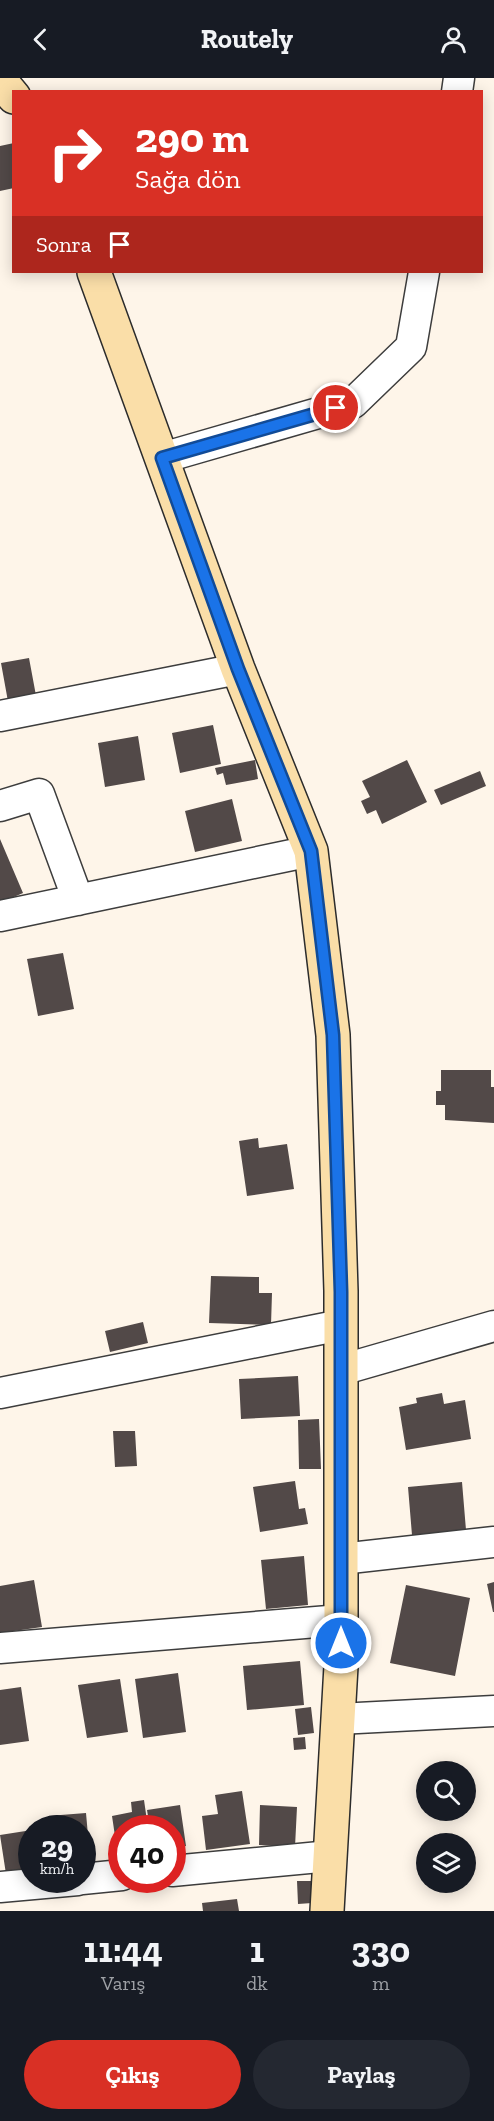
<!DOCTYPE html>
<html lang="tr">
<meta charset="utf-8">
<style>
body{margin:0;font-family:"Zilla Slab",serif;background:#242831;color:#f1f3f6;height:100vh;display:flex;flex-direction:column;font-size:22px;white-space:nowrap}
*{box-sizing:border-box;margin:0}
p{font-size:20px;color:#9ea1a6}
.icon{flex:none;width:33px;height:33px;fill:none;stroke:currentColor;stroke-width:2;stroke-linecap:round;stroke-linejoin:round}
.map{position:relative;height:1833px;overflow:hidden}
.details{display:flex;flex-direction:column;background:#171b24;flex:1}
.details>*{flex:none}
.banner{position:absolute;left:12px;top:12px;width:471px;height:183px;border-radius:0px;box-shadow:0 3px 15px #0003;background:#d93025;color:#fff;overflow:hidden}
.buttons{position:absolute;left:416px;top:1683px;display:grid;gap:12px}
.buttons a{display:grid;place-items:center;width:60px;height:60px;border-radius:50%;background:#171b24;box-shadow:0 3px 15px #0003;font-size:30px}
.speed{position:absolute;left:18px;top:1737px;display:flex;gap:12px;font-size:30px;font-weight:700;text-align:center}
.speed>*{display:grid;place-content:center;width:78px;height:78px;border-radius:50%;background:#171b24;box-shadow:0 3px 15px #0003;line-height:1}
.speed small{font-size:15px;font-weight:400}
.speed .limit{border:9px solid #d22;background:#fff;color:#111}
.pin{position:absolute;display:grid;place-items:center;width:51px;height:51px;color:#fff;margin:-26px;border:3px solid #fff;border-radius:50%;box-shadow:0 2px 6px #0007}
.me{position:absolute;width:66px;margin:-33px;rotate:0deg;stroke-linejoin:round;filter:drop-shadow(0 0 4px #0008)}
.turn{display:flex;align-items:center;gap:21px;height:126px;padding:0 24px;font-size:27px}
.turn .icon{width:78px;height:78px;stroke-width:2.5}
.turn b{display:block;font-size:42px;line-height:51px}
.then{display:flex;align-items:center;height:57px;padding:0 24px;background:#0003;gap:12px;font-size:22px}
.eta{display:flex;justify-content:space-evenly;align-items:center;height:102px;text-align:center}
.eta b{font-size:36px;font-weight:700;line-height:42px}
.cta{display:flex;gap:12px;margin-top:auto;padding:12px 24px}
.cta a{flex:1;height:69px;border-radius:36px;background:#d93025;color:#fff;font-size:24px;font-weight:700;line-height:69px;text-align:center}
.cta a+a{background:#242831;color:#f1f3f6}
header{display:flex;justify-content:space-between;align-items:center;height:78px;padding:0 24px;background:#171b24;font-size:27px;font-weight:700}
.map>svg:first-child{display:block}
.building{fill:#524948}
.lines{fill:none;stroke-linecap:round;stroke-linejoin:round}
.street-casing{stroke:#3d3d3d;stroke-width:33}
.secondary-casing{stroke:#2c2c2c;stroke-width:36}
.street{stroke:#fff;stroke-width:30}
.secondary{stroke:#fadea8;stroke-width:33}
.route-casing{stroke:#114b97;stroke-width:15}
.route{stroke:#1a73e8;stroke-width:10}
</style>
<header><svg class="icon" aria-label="back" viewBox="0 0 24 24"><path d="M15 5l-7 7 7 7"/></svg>Routely<svg class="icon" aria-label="person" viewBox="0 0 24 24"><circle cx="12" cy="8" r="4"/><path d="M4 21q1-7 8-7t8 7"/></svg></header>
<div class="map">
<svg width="494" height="1833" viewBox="0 0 494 1833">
<rect width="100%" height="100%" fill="#fef5e9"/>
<path class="building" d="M14 65V110L0 113V68Z
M29 580 37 623 9 629 1 585Z
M213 647 221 686 180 695 172 655Z
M138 658 145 702 105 709 98 665Z
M255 682 258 701 226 707 223 695 217 697 215 690Z
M407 682 427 724 382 746 376 732 367 736 361 723 370 719 362 703Z
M480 693 486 708 441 727 434 712Z
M232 721 242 763 195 774 185 733Z
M0 761 23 815 0 825Z
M63 875 74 931 38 938 27 881Z
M441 992H491V1009H494V1045L445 1042V1027H436V1013H441Z
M258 1060 259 1070 287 1066 294 1111 247 1118 239 1063Z
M211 1198 259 1199V1215H272L271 1247 209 1245Z
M143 1244 148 1265 110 1274 105 1253Z
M298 1298 300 1338 241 1341 239 1301Z
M442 1315 444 1326 465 1322 471 1361 406 1372 399 1329 417 1325 416 1320Z
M319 1341 321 1391H299L298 1342Z
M113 1353H135L137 1388 115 1389Z
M295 1403 299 1431 305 1430 308 1446 260 1454 253 1409Z
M462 1404 466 1452 412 1457 408 1409Z
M304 1478 308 1527 266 1531 261 1482Z
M34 1502 42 1549 0 1555V1508Z
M494 1504V1534H493L487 1506Z
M406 1507 470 1520 455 1598 390 1585Z
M300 1583 304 1627 247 1632 243 1588Z
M178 1595 186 1654 143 1660 135 1601Z
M120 1601 128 1654 87 1660 78 1607Z
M21 1609 29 1663 0 1667V1612Z
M311 1629 314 1655 298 1657 295 1631Z
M305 1659 306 1671 294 1672 293 1660Z
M242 1713 250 1766 206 1772 202 1738 218 1736 215 1717Z
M144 1722 148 1750H122V1777L118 1778 112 1738 132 1734 131 1724Z
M180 1727 186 1768 172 1770V1750H150L147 1732Z
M260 1727 297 1729 295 1769 259 1767Z
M86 1735 90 1780H82V1750H49L48 1738Z
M32 1752V1792L6 1796 0 1757Z
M297 1803H311L312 1825 298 1826Z
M237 1821 239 1833H203L202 1825Z"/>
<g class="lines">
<defs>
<path id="street" d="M457 14 459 0
M162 380 353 325 411 269 424 194
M0 638 238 591
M0 728 39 716 78 822
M0 838 311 773
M341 1292 494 1248
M0 1315 341 1247
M341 1481 494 1464
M0 1570 341 1542
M338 1641 494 1633
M172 1793 330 1778
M82 1801 122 1797
M0 1809 78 1802"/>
<path id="secondary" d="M0 2 14 19
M94 194 238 591 311 773 333 957 341 1213V1588L327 1833"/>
</defs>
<use href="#street" class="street-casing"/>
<use href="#secondary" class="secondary-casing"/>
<use href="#street" class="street"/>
<use href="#secondary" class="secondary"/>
</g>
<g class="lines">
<defs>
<path id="route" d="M336 330 162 380 238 591 311 773 333 957 341 1214V1565"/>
</defs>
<use href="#route" class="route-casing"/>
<use href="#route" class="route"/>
</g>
</svg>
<div class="buttons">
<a><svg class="icon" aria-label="search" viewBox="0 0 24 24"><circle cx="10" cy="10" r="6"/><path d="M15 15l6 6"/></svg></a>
<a><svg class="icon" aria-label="layers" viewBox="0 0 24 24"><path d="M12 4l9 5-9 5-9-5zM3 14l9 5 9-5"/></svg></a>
</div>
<div class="speed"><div>29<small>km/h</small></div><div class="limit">40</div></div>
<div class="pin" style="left:336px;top:330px;background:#d93025"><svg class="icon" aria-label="arrive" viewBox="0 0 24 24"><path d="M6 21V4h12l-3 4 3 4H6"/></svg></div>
<svg class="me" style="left:341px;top:1565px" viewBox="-20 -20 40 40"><circle r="17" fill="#1a73e8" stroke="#fff" stroke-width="3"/><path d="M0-11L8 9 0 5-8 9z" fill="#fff"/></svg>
<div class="banner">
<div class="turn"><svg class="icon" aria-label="right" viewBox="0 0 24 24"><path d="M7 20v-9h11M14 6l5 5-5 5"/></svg><div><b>290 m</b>Sağa dön</div></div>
<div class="then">Sonra<svg class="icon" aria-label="arrive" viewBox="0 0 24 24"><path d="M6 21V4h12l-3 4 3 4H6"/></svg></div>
</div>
</div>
<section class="details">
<div class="eta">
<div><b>11:44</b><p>Varış</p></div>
<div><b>1</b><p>dk</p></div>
<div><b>330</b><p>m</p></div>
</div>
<div class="cta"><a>Çıkış</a><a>Paylaş</a></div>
</section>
